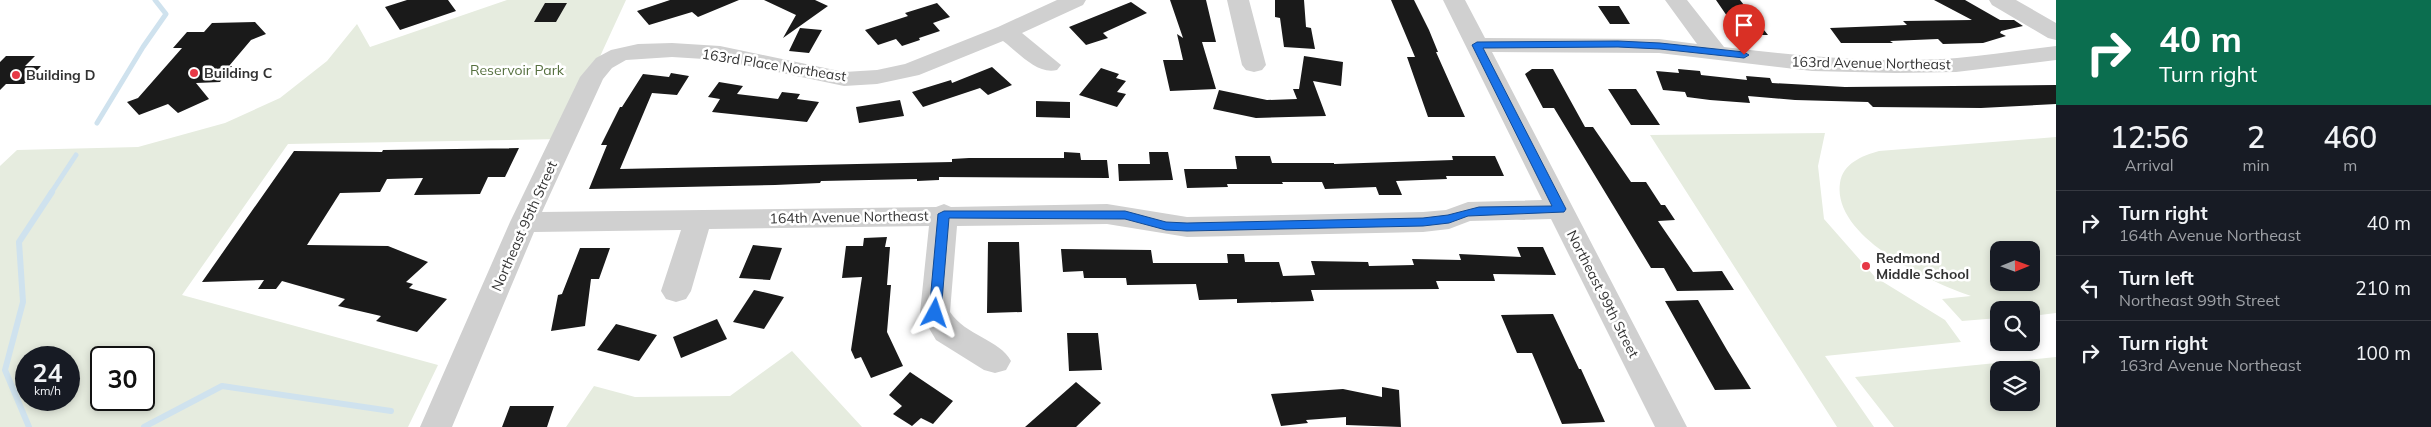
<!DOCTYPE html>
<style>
body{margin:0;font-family:Mulish,sans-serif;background:#242831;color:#f1f3f6;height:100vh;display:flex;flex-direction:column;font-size:19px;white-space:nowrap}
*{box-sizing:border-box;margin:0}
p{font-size:16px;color:#9ea1a6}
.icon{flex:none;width:28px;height:28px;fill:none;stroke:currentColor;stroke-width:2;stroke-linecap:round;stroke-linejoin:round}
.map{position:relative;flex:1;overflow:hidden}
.drawer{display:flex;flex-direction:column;background:#171b24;width:375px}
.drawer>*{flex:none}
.banner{background:#0b6e4f;color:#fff;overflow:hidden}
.needle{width:32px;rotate:89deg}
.fabs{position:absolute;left:1990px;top:241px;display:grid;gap:10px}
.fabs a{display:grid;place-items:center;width:50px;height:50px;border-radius:10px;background:#171b24;box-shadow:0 2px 8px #0003;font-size:25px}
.speed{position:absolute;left:15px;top:346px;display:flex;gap:10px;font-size:25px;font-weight:700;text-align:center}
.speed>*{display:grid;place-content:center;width:65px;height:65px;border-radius:50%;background:#171b24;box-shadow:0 2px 8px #0003;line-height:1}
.speed small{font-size:12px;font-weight:400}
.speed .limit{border:2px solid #111;border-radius:8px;background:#fff;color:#111}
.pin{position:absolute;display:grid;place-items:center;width:42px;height:42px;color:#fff;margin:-51px -21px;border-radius:50% 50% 50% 0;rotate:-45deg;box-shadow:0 0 5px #0007}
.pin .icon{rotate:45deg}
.me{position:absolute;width:55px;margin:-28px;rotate:5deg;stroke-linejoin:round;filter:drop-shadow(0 0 4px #0008)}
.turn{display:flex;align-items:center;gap:18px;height:105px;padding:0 20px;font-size:22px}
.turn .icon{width:65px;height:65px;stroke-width:2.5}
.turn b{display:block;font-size:35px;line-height:42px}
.eta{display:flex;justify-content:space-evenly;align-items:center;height:85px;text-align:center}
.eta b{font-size:30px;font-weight:600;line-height:35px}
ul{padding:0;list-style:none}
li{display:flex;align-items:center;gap:15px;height:65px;padding:0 20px;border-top:1px solid #363941}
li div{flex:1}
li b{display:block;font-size:19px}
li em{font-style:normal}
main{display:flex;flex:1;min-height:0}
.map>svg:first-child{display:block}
.green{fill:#e6ecdf;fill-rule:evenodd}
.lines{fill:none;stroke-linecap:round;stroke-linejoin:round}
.stream-far1{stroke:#cfe2ee;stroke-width:5}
.stream{stroke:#cfe2ee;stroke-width:6}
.building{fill:#1a1a1a}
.minor{fill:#d0d0d0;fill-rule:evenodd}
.route{fill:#1a73e8;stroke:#114b97}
.poi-dot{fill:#e63946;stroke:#fff;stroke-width:2}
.labels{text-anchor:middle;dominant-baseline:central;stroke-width:5;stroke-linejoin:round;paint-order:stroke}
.street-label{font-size:14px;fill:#333;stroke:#fff}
.park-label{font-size:14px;fill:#56703f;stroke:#fff}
.poi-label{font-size:14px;font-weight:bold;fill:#333;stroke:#fff;text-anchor:start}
</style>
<main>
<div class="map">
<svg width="2056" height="427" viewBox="0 0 2056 427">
<rect width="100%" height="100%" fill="#fff"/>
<path class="green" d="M507 0H626L562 139 288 144 182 295 438 365 408 427H0V166L17 150 138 147 225 123 280 98 327 61 357 24 370 47ZM26 358H69V400H26ZM101 358H144V400H101Z
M1825 133 1818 166 1824 219 1875 277 1945 320 1961 342 1825 356 1874 427H1837L1650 135Z
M2056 137V313L2031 316V310H1999V318L1962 321 1942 299 1971 296C1930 282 1832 237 1840 183 1843 163 1862 156 1879 151ZM1999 250H2031V282H1999Z
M792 351 862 427H566L594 386 635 397 730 396Z
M2056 357V427H1894L1855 377ZM1999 370H2031V402H1999Z"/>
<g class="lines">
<path class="stream-far1" d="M97 123 143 47 166 14 155 0
M51 193 76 155"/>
<path class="stream" d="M29 427 5 370 23 302 19 242 52 192
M144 427 222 386 391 411"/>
</g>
<path class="building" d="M407 0H448L456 11 400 30 385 7Z
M670 0H739L698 17 692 12 649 25 637 11Z
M764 0H815L828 6 783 38 796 15Z
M1170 0H1206L1216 42H1202L1216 89 1170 91 1163 60H1183L1177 34 1183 38Z
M1275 0H1304L1306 27 1311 28 1315 49 1284 47 1280 18 1275 17Z
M1391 0H1414L1429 30 1438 52H1436L1465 117H1428L1407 57H1415Z
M1716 0H1740L1768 35H1740Z
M1934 0H1965L2000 20H2014L2023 26 2001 31 2000 33 2006 36 1983 43 1943 44 1938 39 1890 41 1893 43H1841L1830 28 1907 25 1903 21 1972 20Z
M1131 2 1147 13 1103 33 1108 38 1086 45 1069 27Z
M545 3H567L556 22H534Z
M937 3 950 17 933 23 940 31 919 38 920 40 902 46 896 39 878 45 865 30 908 16 905 13Z
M1598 6H1619L1630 24H1610Z
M255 22 266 34 251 40 229 66H232L220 82 196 83 209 99 178 113 168 104 139 115 127 102 138 98 182 48H173L187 32H204L212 23Z
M800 28 822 30 809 53 789 51Z
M6 56H35L25 66H41L24 84H6L0 90V62Z
M1304 56 1343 62 1341 86 1313 81 1326 116 1256 118 1213 109 1219 90 1267 100 1297 99 1293 89H1299Z
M992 67 1012 85 988 95 980 88 923 107 912 92 951 80 952 83Z
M1101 68 1119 74 1116 78 1126 81 1117 92 1126 94 1117 107 1079 95Z
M1532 69H1553L1585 127H1593L1631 182H1646L1661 205H1665L1675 220 1658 221 1693 272 1722 271 1734 290 1677 291 1664 268H1651L1554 108H1543L1525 74Z
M1678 69 1700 71 1701 75 1747 80 1746 76 1770 78 1772 83 1845 87 2056 85V104L1981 108 1873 107 1868 102 1795 100 1748 96 1750 103 1710 100 1687 97 1685 92 1663 90 1656 71 1679 73Z
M671 73 689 76 677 95 652 93 620 169 952 162V159L969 158H1064V152L1080 153 1081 160H1107L1109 178 939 177V180L917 181V179L821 181 820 183 775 185 589 189 607 145H601L620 107H622L643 74 669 77Z
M719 82 743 86 737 94 778 99 782 92 800 94 797 99 819 102 807 122 712 112 720 99 708 97Z
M1608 89H1636L1660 125H1631Z
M900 100 904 116 859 123 856 107Z
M1036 101 1070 102V118L1036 117Z
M519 148 505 177H488L480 194 414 195 423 178 387 179 380 192 340 193 307 245 388 246 428 262 406 282 413 284 409 288 447 299 417 332 376 321 381 316 338 306 345 299 282 281 276 289H258L264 280 202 282 294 151 382 152 383 150Z
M1149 152H1168L1173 180 1119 181 1118 164H1150Z
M1235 156H1270L1272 163H1334V164L1453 160 1452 156H1495L1504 176H1446L1447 179 1396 181 1402 195H1379L1376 187 1325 189 1322 182H1282L1283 184H1227L1228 187 1187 188 1184 169H1237Z
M887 237 885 247H890L887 285H891L887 332 903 366 871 378 861 357 855 359 851 350 862 277 842 278 846 246H863L864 238Z
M988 242H1019L1022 312 987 313Z
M753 245 782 248 770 280 739 278Z
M1517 247H1543L1556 275 1493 274 1495 281H1436L1439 289 1311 290 1314 301 1237 303V299L1199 300 1196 284 1127 285 1126 278H1084L1083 271 1063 272 1061 249 1151 250 1153 263H1228L1227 254H1244L1245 262H1279L1283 276 1315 275 1311 261 1368 262 1369 266 1414 265 1412 259 1461 260 1459 254 1521 257Z
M580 248H610L599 279H591L585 326 551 331 558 295 562 294Z
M754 290 784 297 764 329 733 322Z
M1698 300 1727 350 1751 389 1715 390 1665 301Z
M1553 314 1579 369H1581L1605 422 1562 424 1532 353H1517L1501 315Z
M717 319 727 339 681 358 673 337Z
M616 324 657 335 639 361 597 350Z
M1067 333H1098L1102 370 1069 371Z
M910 372 953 401 933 424 921 418 912 426 893 414 902 406 889 395Z
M1076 382 1101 403 1076 427H1025Z
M1382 387 1399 390 1401 427 1346 425V417L1306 420 1308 423 1281 426 1271 394 1343 389 1382 397Z
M510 406H554L547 427H502Z"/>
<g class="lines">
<path class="minor" d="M1057 0H1086L1083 5 1022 33 1061 65 1057 70C1037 75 1019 53 1003 41L919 75 877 84 844 86 720 60 672 57 626 60 612 68 603 79 542 212 936 207 944 204 951 207 1107 204 1187 217 1423 212 1446 210 1468 202 1542 200 1443 0H1465L1485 38 1659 39 1697 44 1665 0H1687L1724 47C1801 56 1879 64 1957 58 1990 55 2023 50 2056 46V60L1956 72 1896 73 1812 71 1659 53 1492 52 1687 427H1655L1551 219 1470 221 1449 229 1423 232 1187 237 1107 224 957 226 950 312C966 336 999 339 1011 361L1006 370 995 373 984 370 936 340 920 313 929 226 709 229 691 291 686 299 676 302 666 299 661 291 681 230 534 232 452 427H420L510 222 580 77 596 58 611 50 638 44 672 43 720 46 844 72 877 70 905 64 998 27Z
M1227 0H1249L1266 65 1262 70 1254 72 1246 70 1242 65Z
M1989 0H2016L2056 23V40L2048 38 1992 5Z"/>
</g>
<path class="route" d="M1618 41 1660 43 1744 52 1749 55 1744 58 1660 49 1618 47 1483 48 1566 209 1564 212 1468 216 1449 223 1423 226 1187 231 1166 230 1125 219 949 218 941 313 935 318 929 313 938 214 944 211H1125L1166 222 1187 223 1423 218 1448 215 1479 207 1552 206 1472 45 1477 42Z"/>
<g class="poi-dot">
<circle cx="194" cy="73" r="5"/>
<circle cx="16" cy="75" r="5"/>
<circle cx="1866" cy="266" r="5"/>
</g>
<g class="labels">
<g class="street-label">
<text transform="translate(1871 63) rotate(1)">163rd Avenue Northeast</text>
<text transform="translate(774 65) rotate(9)">163rd Place Northeast</text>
<text transform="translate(849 217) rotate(-1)">164th Avenue Northeast</text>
<text transform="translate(524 226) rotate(-66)">Northeast 95th Street</text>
<text transform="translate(1603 294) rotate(63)">Northeast 99th Street</text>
</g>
<g class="park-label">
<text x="517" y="70">Reservoir Park</text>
</g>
<g class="poi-label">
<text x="204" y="73">Building C</text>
<text x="26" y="75">Building D</text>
<text x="1876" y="258">Redmond<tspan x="1876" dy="16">Middle School</tspan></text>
</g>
</g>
</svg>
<div class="fabs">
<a><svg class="needle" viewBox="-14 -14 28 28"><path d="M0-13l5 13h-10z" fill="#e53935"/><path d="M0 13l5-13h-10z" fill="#9ea1a6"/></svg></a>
<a><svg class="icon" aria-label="search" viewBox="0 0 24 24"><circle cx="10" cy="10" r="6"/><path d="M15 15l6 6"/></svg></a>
<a><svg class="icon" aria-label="layers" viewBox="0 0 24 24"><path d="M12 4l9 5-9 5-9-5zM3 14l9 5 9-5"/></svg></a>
</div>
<div class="speed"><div>24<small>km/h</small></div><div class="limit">30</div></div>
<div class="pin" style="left:1744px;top:55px;background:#d93025"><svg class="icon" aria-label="arrive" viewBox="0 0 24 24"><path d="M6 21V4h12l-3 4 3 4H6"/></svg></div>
<svg class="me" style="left:935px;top:313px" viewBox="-20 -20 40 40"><path d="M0-17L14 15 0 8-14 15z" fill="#1a73e8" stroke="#fff" stroke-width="4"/></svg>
</div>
<section class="drawer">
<div class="banner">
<div class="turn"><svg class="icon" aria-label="right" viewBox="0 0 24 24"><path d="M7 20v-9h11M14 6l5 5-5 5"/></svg><div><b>40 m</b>Turn right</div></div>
</div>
<div class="eta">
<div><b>12:56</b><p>Arrival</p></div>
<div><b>2</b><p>min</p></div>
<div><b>460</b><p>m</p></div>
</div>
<ul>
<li><svg class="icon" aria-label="right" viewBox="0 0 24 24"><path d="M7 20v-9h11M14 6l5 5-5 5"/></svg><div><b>Turn right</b><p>164th Avenue Northeast</p></div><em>40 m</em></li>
<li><svg class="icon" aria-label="left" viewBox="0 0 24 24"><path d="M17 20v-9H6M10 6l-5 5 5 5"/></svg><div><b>Turn left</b><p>Northeast 99th Street</p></div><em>210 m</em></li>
<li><svg class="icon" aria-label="right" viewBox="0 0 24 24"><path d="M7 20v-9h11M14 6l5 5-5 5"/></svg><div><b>Turn right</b><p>163rd Avenue Northeast</p></div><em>100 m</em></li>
</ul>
</section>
</main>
